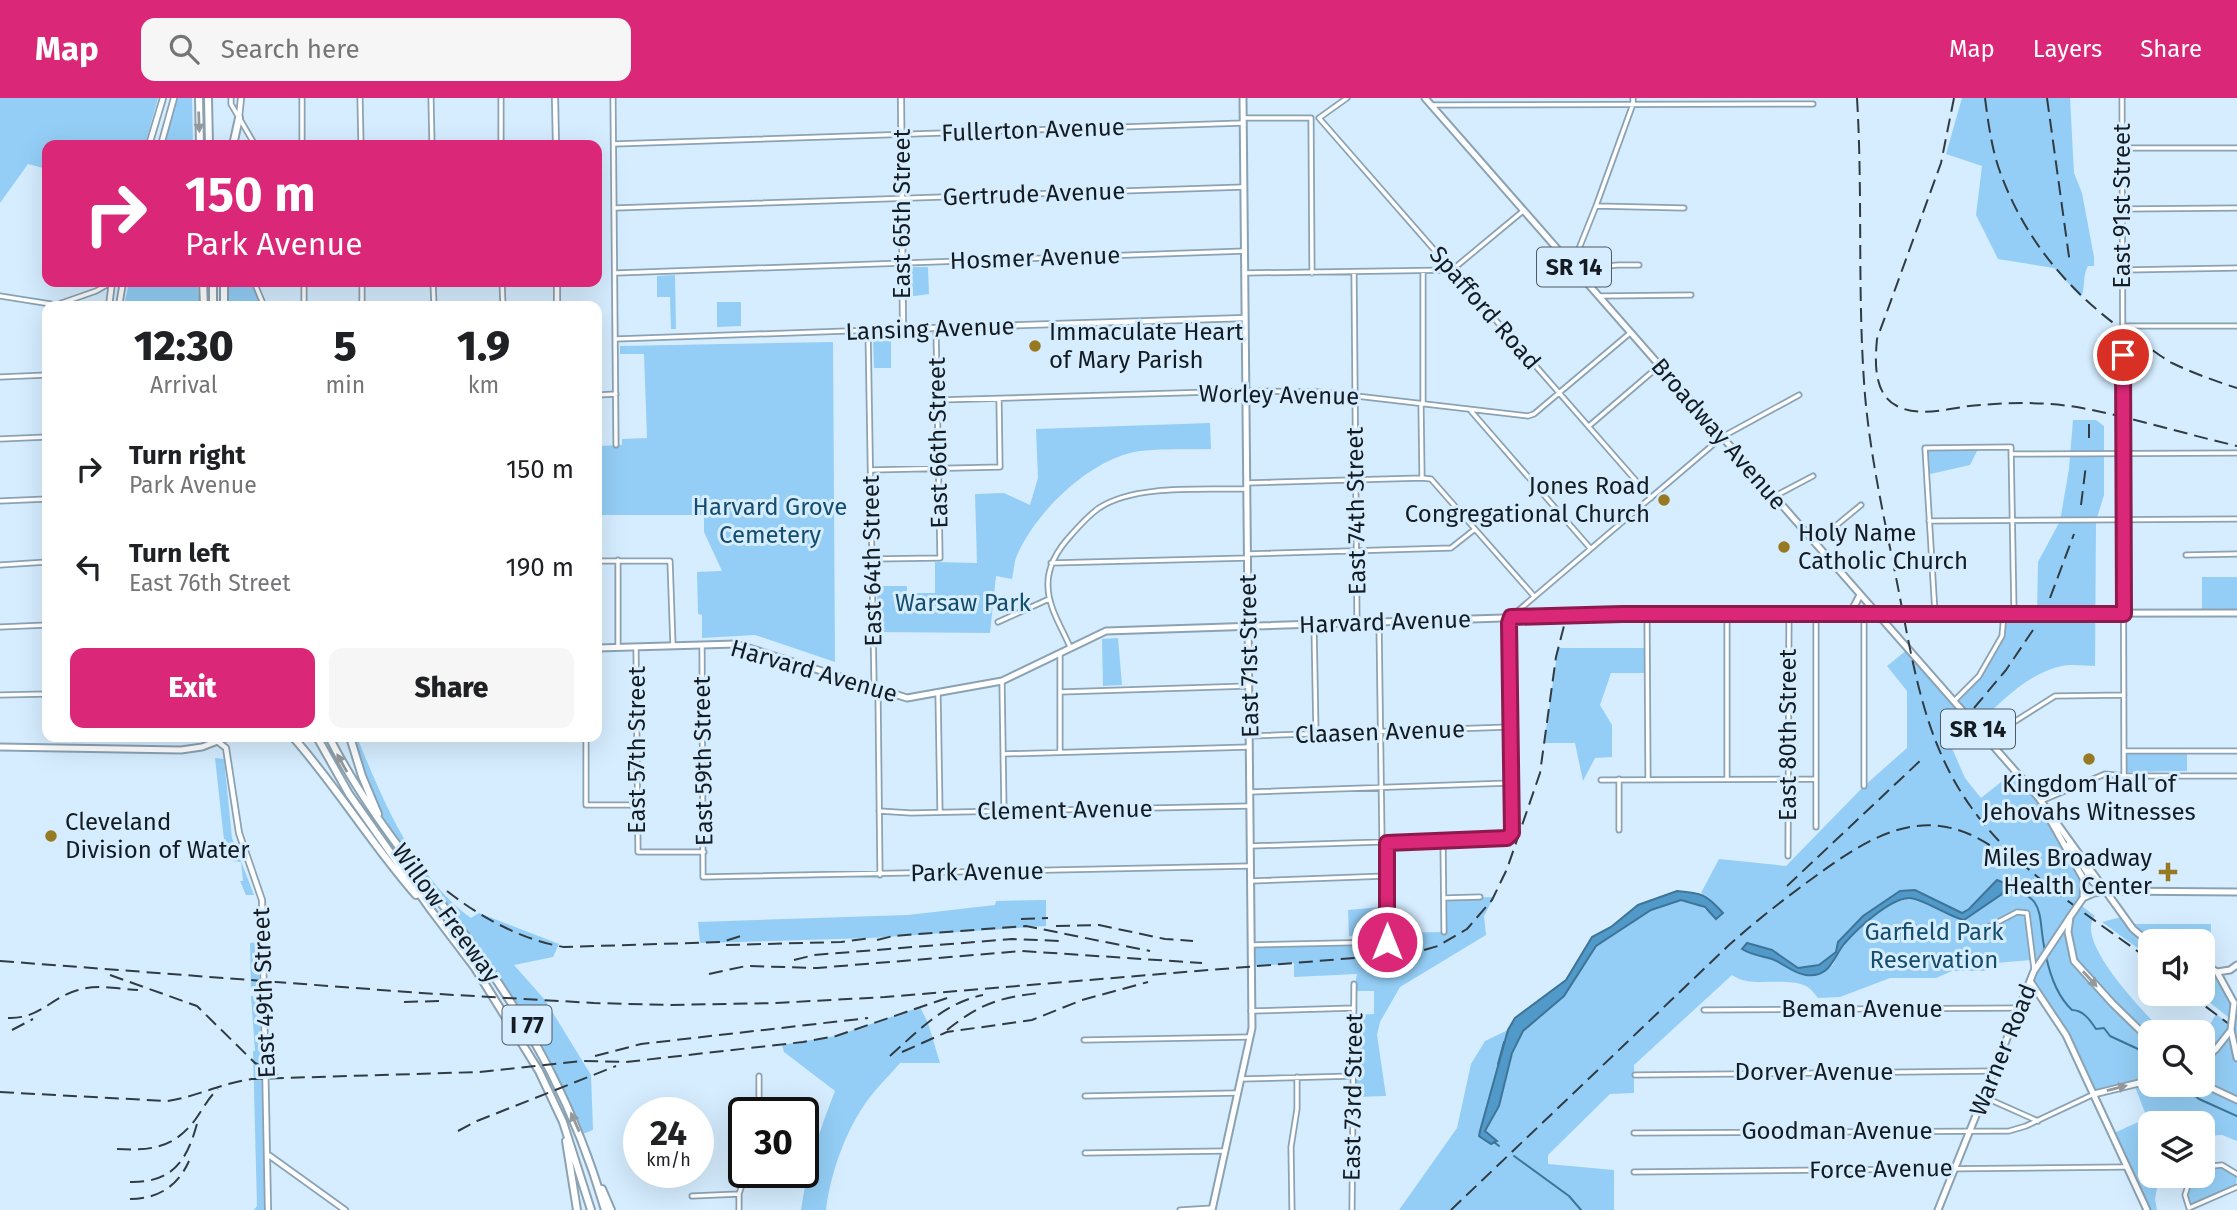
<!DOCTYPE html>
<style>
body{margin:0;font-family:"Fira Sans",sans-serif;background:#f6f6f6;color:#202124;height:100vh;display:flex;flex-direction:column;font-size:26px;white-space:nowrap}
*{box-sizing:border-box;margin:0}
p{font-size:23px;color:#757577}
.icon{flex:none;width:38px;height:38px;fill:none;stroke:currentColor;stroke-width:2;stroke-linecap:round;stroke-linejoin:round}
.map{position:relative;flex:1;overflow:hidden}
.details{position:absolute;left:42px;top:203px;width:560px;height:441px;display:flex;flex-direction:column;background:#fff;border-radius:14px;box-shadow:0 7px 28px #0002}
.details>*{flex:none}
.banner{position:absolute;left:42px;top:42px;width:560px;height:147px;border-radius:14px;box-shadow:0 7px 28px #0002;background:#db2777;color:#fff;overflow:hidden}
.controls{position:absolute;left:2138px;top:831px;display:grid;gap:14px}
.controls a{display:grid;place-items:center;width:77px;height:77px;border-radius:14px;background:#fff;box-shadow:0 7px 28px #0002;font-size:35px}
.speed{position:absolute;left:623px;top:999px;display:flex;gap:14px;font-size:35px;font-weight:700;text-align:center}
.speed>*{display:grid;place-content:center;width:91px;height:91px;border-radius:50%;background:#fff;box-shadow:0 7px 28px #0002;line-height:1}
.speed small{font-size:18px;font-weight:400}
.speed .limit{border:4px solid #111;border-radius:10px;background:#fff;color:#111}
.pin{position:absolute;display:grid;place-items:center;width:60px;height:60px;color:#fff;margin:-30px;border:4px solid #fff;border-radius:50%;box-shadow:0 2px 7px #0007}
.me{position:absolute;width:77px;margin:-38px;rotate:0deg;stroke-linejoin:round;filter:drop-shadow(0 0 5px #0008)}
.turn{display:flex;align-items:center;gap:24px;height:147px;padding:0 28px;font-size:32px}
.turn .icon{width:91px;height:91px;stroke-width:2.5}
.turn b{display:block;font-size:49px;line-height:60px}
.eta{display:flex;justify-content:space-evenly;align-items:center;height:119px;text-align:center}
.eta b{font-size:42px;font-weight:800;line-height:49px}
.action{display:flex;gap:14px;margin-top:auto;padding:14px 28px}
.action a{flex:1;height:80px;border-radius:14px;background:#db2777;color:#fff;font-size:28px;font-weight:800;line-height:80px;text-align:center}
.action a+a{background:#f6f6f6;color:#202124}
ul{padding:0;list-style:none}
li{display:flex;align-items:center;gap:21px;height:98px;padding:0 28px}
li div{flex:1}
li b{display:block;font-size:26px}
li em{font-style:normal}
header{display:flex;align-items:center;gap:42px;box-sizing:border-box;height:98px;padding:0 35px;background:#db2777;color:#fff}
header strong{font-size:33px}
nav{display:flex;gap:38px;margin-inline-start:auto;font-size:24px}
.search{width:490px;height:63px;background:#f6f6f6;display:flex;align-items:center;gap:18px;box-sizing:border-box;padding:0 24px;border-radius:14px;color:#757577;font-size:26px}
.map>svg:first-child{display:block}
.green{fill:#94cef6;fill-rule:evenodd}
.water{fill:#5099c9;stroke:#3e7497;stroke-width:2}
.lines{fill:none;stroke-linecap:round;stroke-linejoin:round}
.stream{stroke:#3e7497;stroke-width:2}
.minor-casing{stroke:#8ba2b2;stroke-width:7}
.tertiary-casing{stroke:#8ba2b2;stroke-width:8}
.secondary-casing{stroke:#8ba2b2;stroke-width:9}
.primary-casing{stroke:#8ba2b2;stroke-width:9}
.motorway-casing{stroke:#8ba2b2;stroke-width:10}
.minor{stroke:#fff;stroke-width:3.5}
.tertiary{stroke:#fff;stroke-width:4.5}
.secondary{stroke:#fff;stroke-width:5}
.primary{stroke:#fff;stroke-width:5}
.motorway{stroke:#fff;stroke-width:6}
.rail{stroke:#303b42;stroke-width:2;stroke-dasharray:14 7;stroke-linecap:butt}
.primary-bridge-casing{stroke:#8ba2b2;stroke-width:9;stroke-linecap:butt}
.primary-bridge{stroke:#fff;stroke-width:5}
.oneway{fill:#95999c}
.route-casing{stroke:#8e194d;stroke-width:18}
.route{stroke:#db2777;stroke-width:12}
.poi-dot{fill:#967921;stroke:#d5edff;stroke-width:2.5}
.labels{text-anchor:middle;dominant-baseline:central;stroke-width:6;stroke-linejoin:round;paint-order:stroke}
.shield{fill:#d5edff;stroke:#4e5b64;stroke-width:2}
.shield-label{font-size:23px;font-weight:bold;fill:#141c22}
.street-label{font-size:24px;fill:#141c22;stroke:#d5edff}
.poi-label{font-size:24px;fill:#141c22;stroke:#d5edff;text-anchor:start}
.park-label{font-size:24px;fill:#154d6e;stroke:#d5edff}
</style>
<header>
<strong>Map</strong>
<div class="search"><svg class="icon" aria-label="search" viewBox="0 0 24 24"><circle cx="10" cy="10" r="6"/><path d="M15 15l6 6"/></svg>Search here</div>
<nav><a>Map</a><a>Layers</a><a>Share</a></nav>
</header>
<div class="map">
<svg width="2237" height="1112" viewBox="0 0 2237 1112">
<rect width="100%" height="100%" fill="#d5edff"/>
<path class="green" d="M0 0H158L145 47H47V71L28 66 0 105Z
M174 0H192L193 47H161Z
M1962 0H2070L2074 75 2082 95 2094 159V168H2088C2082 178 2086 189 2081 199L2054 170 1998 161 1976 117 1982 68 1946 56Z
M908 169H928L929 196 907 199Z
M675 177 676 231H671L670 199H657V178Z
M129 184H197L200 208H124Z
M224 184H254L264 208H224Z
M717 204H741V228L717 229Z
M891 240V270H874L873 241Z
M833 244 835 564 755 537 702 540V517L698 516 697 474 722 473 704 434V417H597V348L622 347V341L647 340 644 256H620V248Z
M2073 322H2096L2104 328V397L2096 423 2095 568C2085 568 2072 566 2062 568 2028 575 1999 605 1976 629L1967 619 1947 639 1965 680 1981 700 2015 673 2041 703 2084 786 2079 806 2095 818C2073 843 2146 916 2163 934H2151V987H2203V939L2216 916 2231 927 2232 922 2199 896H2203V844H2151V860L2102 824 2125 818 2133 829V826H2211L2210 868 2234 904 2237 899V1043L2222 1037 2203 1038V1026H2151V1078H2159L2155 1101 2157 1112H2147L2112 1036 2147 1020 2134 986 2094 996 2066 937 2030 883 2034 873 2031 862 1984 866 1985 873H1952L1936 880H1890L1840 899 1818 900C1815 896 1810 890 1806 888 1783 878 1751 891 1732 877L1634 967V995L1610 996 1548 1057V1066L1614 1072V1112H1399L1457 1030 1471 966 1485 943 1508 932 1479 1038C1508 1014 1503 967 1521 936 1531 920 1552 912 1564 897 1577 882 1583 862 1596 848 1609 835 1662 803 1680 802 1694 801 1707 812 1716 820L1709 800 1701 795 1719 761 1786 768 1864 688 1907 650V593L1887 568 1908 551 1954 603 1979 578 2002 538 2004 516H2037L2038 464 2060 423 2069 371ZM1915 792 1962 815 1975 805 1963 822C1946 818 1931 805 1914 801 1894 797 1854 832 1843 847 1839 853 1836 860 1833 867L1804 877 1774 862 1747 854 1750 848 1772 852 1798 870 1819 867 1836 854 1838 844 1863 818 1900 793Z
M1210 325 1211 351C1187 352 1157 350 1134 354 1088 364 1038 412 1018 455 1014 462 1014 473 1012 481L996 478 990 535 878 534 877 488H907V495H935V464L977 465 975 396 1004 395 1030 407 1038 380 1036 331Z
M1979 349 1970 367 1926 377 1925 350Z
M2202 479H2237V515H2202Z
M1118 540 1122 587 1103 588 1102 541Z
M1558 550H1647V575H1611L1600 607 1612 627V659L1595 660 1583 683 1575 645H1544Z
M350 639H357C382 701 415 780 471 820L479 815 559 846 553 859 514 867 545 902 591 977 593 1032 580 1037 552 973 473 848 385 731Z
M2126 656H2187V673L2127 674Z
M215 660 224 661 232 740 254 797H246L240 783H243L241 764 232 763 224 742Z
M1494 799 1484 818 1486 837 1400 889 1380 924 1377 937 1386 998 1355 999 1354 917 1374 916V893H1354L1357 876 1294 879V865L1251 869V847L1387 844V835L1444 834V800Z
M1046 802V828L871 840 700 845 698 824 908 817 995 807 996 803Z
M1382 809 1383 838H1349L1348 812Z
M258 831 265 1110 264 1112H254L257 1108 253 953H255L251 898H259L258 894 251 893 250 845 257 844Z
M920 909 928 925 940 965H900C892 975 882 984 874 994 848 1025 831 1072 826 1112H801C807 1070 819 1033 835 993L784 954 782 947 836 938Z
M2215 1069C2225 1069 2231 1073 2237 1080L2236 1086 2196 1105H2191C2185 1096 2189 1086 2195 1078H2203V1072Z"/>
<path class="water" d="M1997 782 2007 786 2002 796 1964 822C1949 819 1920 799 1909 800 1889 801 1857 831 1844 846 1833 860 1830 880 1806 877 1794 876 1783 865 1772 861 1762 858 1751 857 1742 851L1747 845 1772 852 1798 870 1819 867 1836 854 1838 844 1863 818 1900 793 1915 792 1962 815 1969 811Z
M1677 793C1702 795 1706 796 1723 815L1716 821 1705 809 1681 802 1651 812 1596 848 1564 898 1523 933 1512 955 1499 1008 1485 1033 1497 1043 1491 1046 1479 1038 1480 1033 1508 932 1515 920 1566 882 1592 839 1611 829 1638 807Z"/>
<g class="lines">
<path class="stream" d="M2005 790C2048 798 2037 818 2045 853
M2046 858C2050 877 2057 898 2072 912 2083 912 2090 922 2096 931L2104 930 2110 938 2138 951 2151 962
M1498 966 1504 944
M2181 987 2199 1001 2237 1018
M1494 1044 1499 1048
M1514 1058 1569 1098 1581 1112"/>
<defs>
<path id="minor" d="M231 0V6L255 47
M302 0V47
M360 0 361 47
M431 0 432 47
M501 0V47
M613 0 616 347
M2122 0 2124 678
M1431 7 1813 6
M1243 20H1311
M1311 20 1312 175
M1319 20 1651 400
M1319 20 1347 0
M614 46 1243 25
M2122 50H2237
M1596 108 1684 110
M615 110 1244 89
M2123 111 2237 110
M1570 164 1578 153 1596 108 1633 6V0
M1576 171 1618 167H1639
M2123 172 2237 170
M1423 173V306
M1354 174 1357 525
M616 175 1245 153
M1245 175 1452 172 1523 113
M254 184 264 208
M304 184V208
M433 184 434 208
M502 184 503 208
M0 198 57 207
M1600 198 1691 197
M56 207 96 193 112 184
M362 208V184
M2123 228H2237
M868 232 874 584 878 596 880 777
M616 241 903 231
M0 279 47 277
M597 297 616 296
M938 302 1246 293 1322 294 1528 318 1534 316 1630 235
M1421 306 1422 380
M1471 313 1590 450
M1589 328 1659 268
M0 341 47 339
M2012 356 2237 355
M871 372 1000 369 999 301
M1247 385 1422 380 1431 381 1533 497
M1775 398 1813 378
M0 403 47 401
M1929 423 2237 421
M1815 445 1861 407
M1248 456 1451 450 1475 431
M2186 457 2237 456
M872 461 940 460 936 230
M618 462V549
M597 463H670L673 548
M1051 465 1248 460
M0 467 47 464
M1935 515 1925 350 2011 349 2014 514
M1647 516 1648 681
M1727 516V681
M1816 516V729
M1864 516V688
M998 524 1049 501
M1379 525 1382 743
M1314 527 1316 637
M0 529 47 527
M702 548 703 779 1250 768
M1070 549C1062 530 1048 509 1048 488 1047 468 1058 451 1072 436 1080 427 1089 417 1099 410 1135 386 1204 392 1247 391
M636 550 638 754H704
M1060 556V653
M1002 583 1004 713
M1060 594 1248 588
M938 595 940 714
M0 597 47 596
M1954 603 1979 578 2002 538 2004 516
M1249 638 1509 629
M586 639V707H637
M1987 641 2055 598 2124 597
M2124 653H2237
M1003 656 1249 649
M1619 681V732
M1601 682 1816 681
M1250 694 1510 685
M2041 703 2105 676 2124 678H2237
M879 713 911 715 1250 708
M1443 743 1444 834
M1250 748 1507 740 1510 738 1509 525 1513 517 1722 339 1799 297
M1788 758 1789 516
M1251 783 1386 778
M1444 800 1480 799
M1979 834 2017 814 2027 815 2034 871
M1251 847 1387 844V745
M1704 912 2020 910
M1251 913 1354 910
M1084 942 1250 939
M1635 977 1993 973
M1241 981 1354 978
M1085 998 1237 995
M1984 999 2038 1023
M759 1015V978
M1634 1035 2009 1033 2026 1028 2094 996
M1085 1055 1225 1053
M2203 1069 2222 1067 2237 1076
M1634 1074 2126 1069
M739 1096V1112
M692 1098 739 1096 746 1074
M2189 1110 2237 1089
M2189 1110 2185 1097 2191 1078
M1180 1112 1213 1110
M1292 1112 1291 1049 1297 1011V979
M1352 1112 1354 886"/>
<path id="tertiary" d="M555 0 556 47
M901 0 903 231 1245 220
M239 20 241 0
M149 47 163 0
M161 47 174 0
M557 184V208
M109 208 112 184
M119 208 123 184
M212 639 226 650 239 735 262 802 268 1112
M270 1058 345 1112"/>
<path id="secondary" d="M597 550 736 546 907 600 1002 583 1106 533 1622 516 2237 515
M0 649 181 652 202 649 228 639
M2030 883 2066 937 2147 1112
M2203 962 2216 951 2231 932
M2094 996 2151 982
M1212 1112 1252 930 1243 0
M1938 1112 2034 873 2070 819"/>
<path id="primary" d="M1425 0 2038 699 2133 831 2151 846
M1850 516 1860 497
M2048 718 2084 782 2083 800
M2069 746 2093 784 2105 792
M2083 800 2094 795 2108 793 2237 794
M2070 819 2068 834 2074 863 2113 906 2151 943
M2203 865 2217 874 2234 905
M2217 874 2230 872 2237 867
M2231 932 2237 960
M2203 986 2237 1002"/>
<path id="motorway" d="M199 0 200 47
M208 0 209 47
M233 47 239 20
M203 184 204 208
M213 184V208
M224 208V184
M293 639C337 689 372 747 416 797
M317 639 349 696 431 812 475 870 539 973 563 1024 591 1112
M329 639C369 718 422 777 473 848 533 932 576 1012 605 1112
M350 639 362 678 378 716
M566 1043 577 1112
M602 1091 611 1112"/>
</defs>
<use href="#minor" class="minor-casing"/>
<use href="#tertiary" class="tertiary-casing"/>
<use href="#secondary" class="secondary-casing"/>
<use href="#primary" class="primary-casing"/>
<use href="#motorway" class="motorway-casing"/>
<use href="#minor" class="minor"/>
<use href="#tertiary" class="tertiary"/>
<use href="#secondary" class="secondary"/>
<use href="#primary" class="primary"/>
<use href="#motorway" class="motorway"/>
<path class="rail" d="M1857 0C1863 99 1857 198 1865 297 1871 367 1888 436 1901 505 1915 577 1927 648 1971 709 2016 773 2089 817 2151 863
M1954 0 1941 65 1877 241C1875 263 1873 296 1897 308 1922 321 1954 308 1981 307 2014 304 2049 304 2082 310 2134 320 2185 336 2237 348
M1985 0C1988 23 1991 46 1998 68 2024 145 2077 204 2145 247 2154 253 2163 260 2172 265 2193 275 2215 283 2237 290
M2047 0 2070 166
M2089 326V342
M2081 407 2086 367
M2050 500 2074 436
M1974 610 2006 572 2035 529
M1787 788 1922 661
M447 793C480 819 522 842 564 849L722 844 741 838
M1021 821 1048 820
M1056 828 1099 827 1165 841 1193 843
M877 842 893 838 1026 828 1150 853
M726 847 841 844 871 840
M794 862 814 857 1012 841 1060 843
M0 863 421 895 594 905 671 907 776 905 885 899 1414 855 1438 848 1467 831 1492 802 1507 771 1540 675 1556 559 1565 524
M709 876 746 868 817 870 1022 853 1202 865
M110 877 197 908 255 965 278 977
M2189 896 2237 932
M404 904 440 903
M8 920C40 921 50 900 78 892 97 886 119 891 138 892
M12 932 33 921
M947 932C980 906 997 900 1039 895
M902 954 947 934 1032 922 1082 902 1148 884
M595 958 641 946 868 920
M890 958C918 933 944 905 983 897
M0 994 167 1003C196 999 222 985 252 981L479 974 583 963 626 964 803 944 836 938 950 899
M458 1033 477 1023 616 968
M117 1051C150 1053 174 1050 195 1022 203 1011 208 1000 218 991
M130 1084C174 1085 188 1061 198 1022
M130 1101C158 1101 178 1088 189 1063
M1451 1112 1729 847C1756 823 1784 801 1813 780 1874 735 1930 701 2001 755"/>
<defs>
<path id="primary-bridge" d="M2070 819 2083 800
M2231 932 2234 905"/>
</defs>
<use href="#primary-bridge" class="primary-bridge-casing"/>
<use href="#primary-bridge" class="primary-bridge"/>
</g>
<defs><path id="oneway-solid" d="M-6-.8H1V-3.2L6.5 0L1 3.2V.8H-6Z" transform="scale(1.75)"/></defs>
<g class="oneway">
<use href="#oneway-solid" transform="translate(199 24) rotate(88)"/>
<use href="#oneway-solid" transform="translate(342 665) rotate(-119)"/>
<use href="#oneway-solid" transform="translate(2090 881) rotate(48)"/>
<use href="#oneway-solid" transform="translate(2117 990) rotate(-14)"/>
<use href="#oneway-solid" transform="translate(575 1024) rotate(-114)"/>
</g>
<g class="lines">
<defs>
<path id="route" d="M1387 844V745L1507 740 1512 735 1509 525 1511 519 1622 516H2124L2123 257"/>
</defs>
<use href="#route" class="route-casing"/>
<use href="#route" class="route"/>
</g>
<g class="poi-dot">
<circle cx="1035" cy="248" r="7"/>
<circle cx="1664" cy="402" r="7"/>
<circle cx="1784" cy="449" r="7"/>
<circle cx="2089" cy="661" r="7"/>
<circle cx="51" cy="738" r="7"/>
<path d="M2164.5 763.5h7v7h7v7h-7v7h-7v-7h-7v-7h7z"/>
</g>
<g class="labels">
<g class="shield">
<rect x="1537" y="149.5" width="74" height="39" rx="5"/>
<rect x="1941" y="611.5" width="74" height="39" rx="5"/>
<rect x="502.5" y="907.5" width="49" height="39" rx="5"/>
</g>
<g class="shield-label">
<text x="1574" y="169">SR 14</text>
<text x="1978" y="631">SR 14</text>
<text x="527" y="927">I 77</text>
</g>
<g class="street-label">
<text transform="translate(1033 32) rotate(-2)">Fullerton Avenue</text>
<text transform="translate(1034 96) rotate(-2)">Gertrude Avenue</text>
<text transform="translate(2122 108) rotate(-90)">East 91st Street</text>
<text transform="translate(902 116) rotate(-90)">East 65th Street</text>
<text transform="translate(1035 160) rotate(-2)">Hosmer Avenue</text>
<text transform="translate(1485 210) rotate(49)">Spafford Road</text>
<text transform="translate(930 231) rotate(-2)">Lansing Avenue</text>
<text transform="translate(1279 297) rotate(1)">Worley Avenue</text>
<text transform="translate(1719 336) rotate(49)">Broadway Avenue</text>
<text transform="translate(938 345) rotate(-91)">East 66th Street</text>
<text transform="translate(1356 413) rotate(-91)">East 74th Street</text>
<text transform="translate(872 463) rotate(-91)">East 64th Street</text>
<text transform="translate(1385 524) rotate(-2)">Harvard Avenue</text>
<text transform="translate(1249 558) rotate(-91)">East 71st Street</text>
<text transform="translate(814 573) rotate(16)">Harvard Avenue</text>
<text transform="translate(1380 634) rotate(-2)">Claasen Avenue</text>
<text transform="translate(1788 637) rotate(-90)">East 80th Street</text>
<text transform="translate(637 652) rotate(-90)">East 57th Street</text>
<text transform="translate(703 663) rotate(-91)">East 59th Street</text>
<text transform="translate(1065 712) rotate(-1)">Clement Avenue</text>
<text transform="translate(977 774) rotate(-1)">Park Avenue</text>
<text transform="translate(446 815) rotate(54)">Willow Freeway</text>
<text transform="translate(264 895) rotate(-92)">East 49th Street</text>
<text x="1862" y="911">Beman Avenue</text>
<text transform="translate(2003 952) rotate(-68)">Warner Road</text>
<text x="1814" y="974">Dorver Avenue</text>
<text transform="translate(1353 999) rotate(-89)">East 73rd Street</text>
<text x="1837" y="1033">Goodman Avenue</text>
<text transform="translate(1881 1071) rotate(-1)">Force Avenue</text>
</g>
<g class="poi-label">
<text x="1049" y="234">Immaculate Heart<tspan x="1049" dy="28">of Mary Parish</tspan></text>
<text x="1650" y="388" text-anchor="end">Jones Road<tspan x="1650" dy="28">Congregational Church</tspan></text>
<text x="1798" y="435">Holy Name<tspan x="1798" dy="28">Catholic Church</tspan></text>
<text x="2089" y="686" text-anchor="middle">Kingdom Hall of<tspan x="2089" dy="28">Jehovahs Witnesses</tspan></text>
<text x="65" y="724">Cleveland<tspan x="65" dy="28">Division of Water</tspan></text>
<text x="2152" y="760" text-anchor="end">Miles Broadway<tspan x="2152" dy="28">Health Center</tspan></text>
</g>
<g class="park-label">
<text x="770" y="409">Harvard Grove<tspan x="770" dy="28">Cemetery</tspan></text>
<text x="963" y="505">Warsaw Park</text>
<text x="1934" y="834">Garfield Park<tspan x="1934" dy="28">Reservation</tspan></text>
</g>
</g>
</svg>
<div class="controls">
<a><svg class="icon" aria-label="sound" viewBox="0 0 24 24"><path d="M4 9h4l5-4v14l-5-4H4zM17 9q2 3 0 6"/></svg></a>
<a><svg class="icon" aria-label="search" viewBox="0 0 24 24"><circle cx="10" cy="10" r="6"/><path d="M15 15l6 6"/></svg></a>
<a><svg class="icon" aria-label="layers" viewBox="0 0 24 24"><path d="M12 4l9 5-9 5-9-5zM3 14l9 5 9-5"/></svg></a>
</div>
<div class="speed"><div>24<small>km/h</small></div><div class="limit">30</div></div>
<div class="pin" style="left:2123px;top:257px;background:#d93025"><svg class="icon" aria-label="arrive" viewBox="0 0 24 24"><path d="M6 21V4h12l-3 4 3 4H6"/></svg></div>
<svg class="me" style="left:1387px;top:844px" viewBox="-20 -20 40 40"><circle r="17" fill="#db2777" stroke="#fff" stroke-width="3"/><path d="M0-11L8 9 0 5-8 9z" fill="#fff"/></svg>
<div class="banner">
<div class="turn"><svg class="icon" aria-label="right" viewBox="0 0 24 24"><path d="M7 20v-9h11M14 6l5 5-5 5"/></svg><div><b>150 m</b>Park Avenue</div></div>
</div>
<section class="details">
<div class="eta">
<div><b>12:30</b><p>Arrival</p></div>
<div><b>5</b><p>min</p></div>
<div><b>1.9</b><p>km</p></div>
</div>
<ul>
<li><svg class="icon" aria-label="right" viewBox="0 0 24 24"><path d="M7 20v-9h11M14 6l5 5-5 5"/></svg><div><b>Turn right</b><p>Park Avenue</p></div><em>150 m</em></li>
<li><svg class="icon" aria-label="left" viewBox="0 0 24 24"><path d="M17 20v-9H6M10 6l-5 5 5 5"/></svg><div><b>Turn left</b><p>East 76th Street</p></div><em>190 m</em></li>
</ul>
<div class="action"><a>Exit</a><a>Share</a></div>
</section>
</div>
